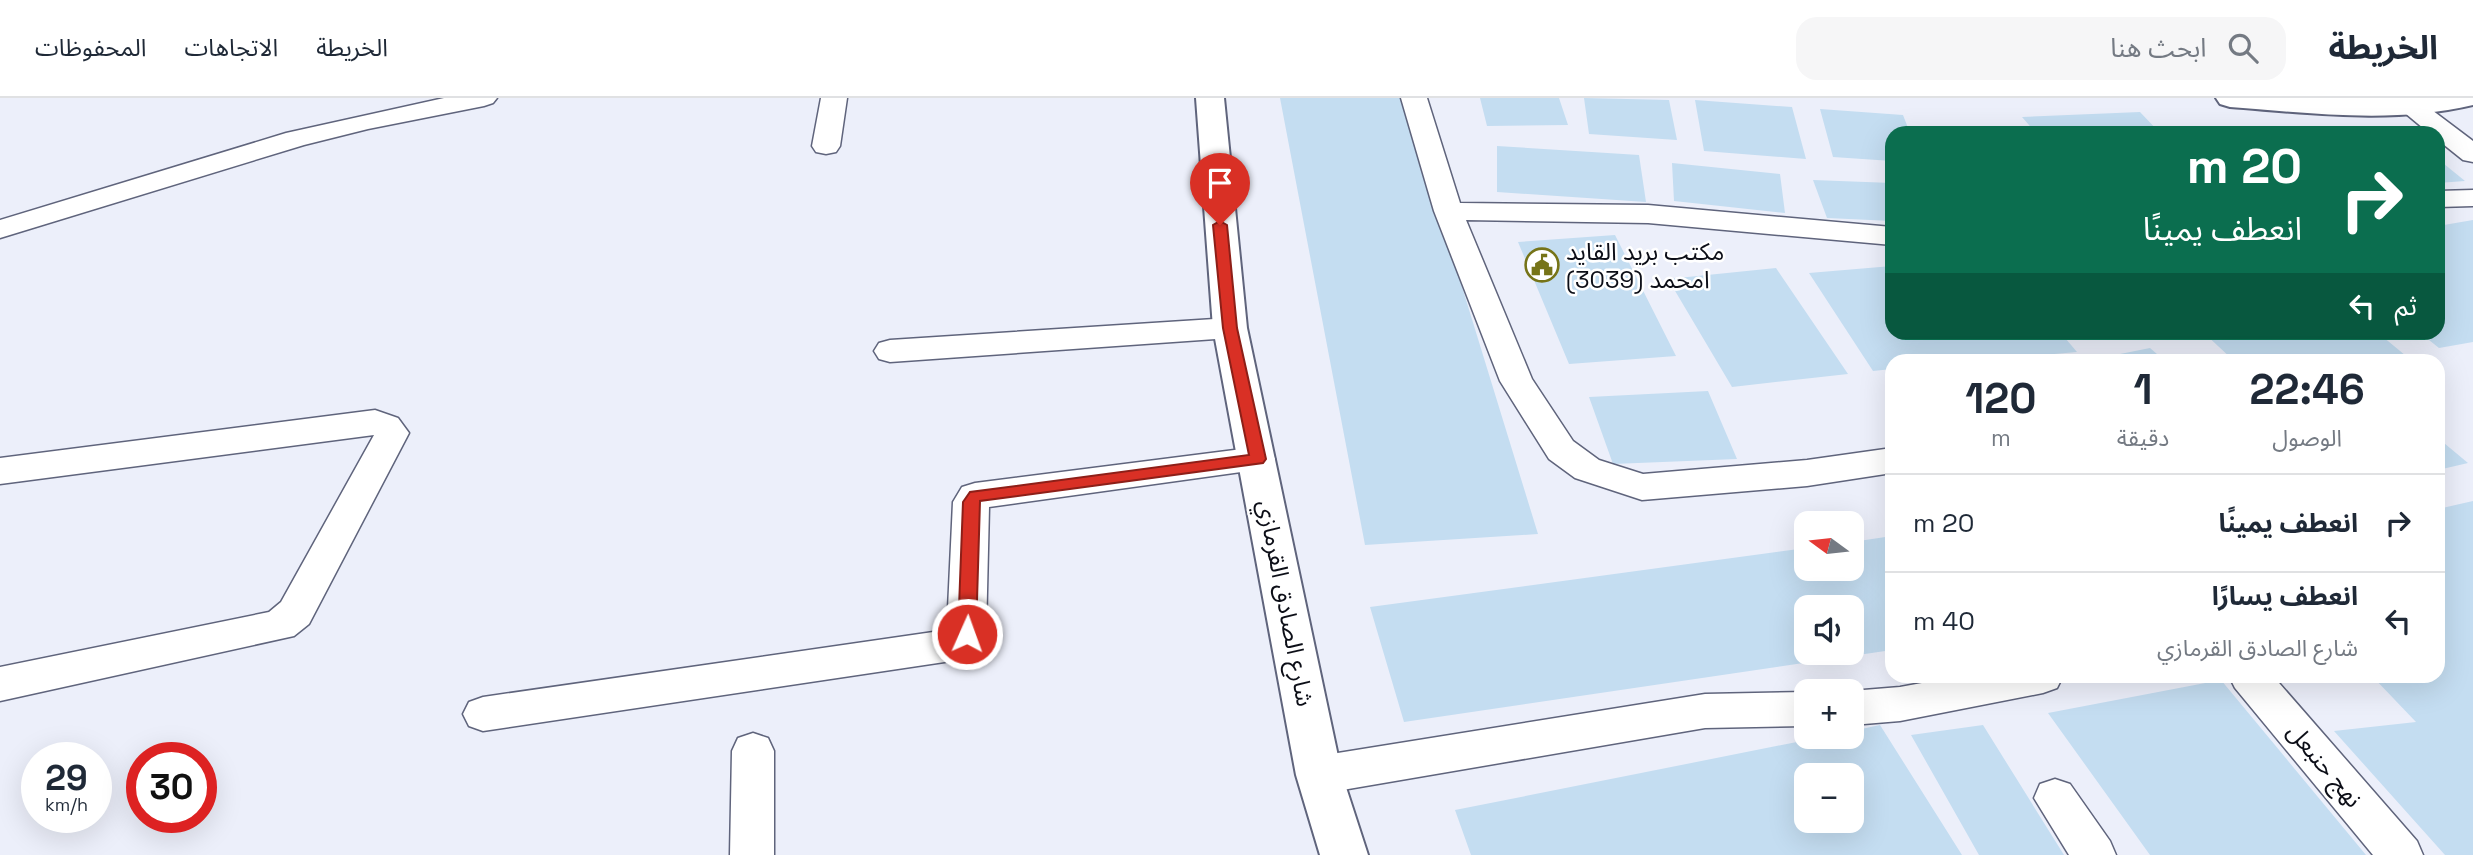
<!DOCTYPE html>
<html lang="ar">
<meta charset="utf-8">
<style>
body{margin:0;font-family:"Space Grotesk","Noto Sans Arabic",sans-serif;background:#f6f6f7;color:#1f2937;direction:rtl;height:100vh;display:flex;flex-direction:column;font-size:26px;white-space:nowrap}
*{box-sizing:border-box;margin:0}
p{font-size:23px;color:#747a83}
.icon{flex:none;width:38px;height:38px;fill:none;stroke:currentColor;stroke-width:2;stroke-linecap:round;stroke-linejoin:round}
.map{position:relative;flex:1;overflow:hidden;direction:ltr}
.sheet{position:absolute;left:1885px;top:256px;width:560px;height:329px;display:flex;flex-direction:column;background:#fff;border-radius:21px;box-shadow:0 7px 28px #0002;direction:rtl}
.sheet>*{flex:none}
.banner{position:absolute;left:1885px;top:28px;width:560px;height:214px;border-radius:21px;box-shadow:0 7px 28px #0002;direction:rtl;background:#0b6e4f;color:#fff;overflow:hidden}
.needle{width:46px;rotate:285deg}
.fabs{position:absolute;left:1794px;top:413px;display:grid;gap:14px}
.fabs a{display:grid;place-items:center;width:70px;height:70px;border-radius:14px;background:#fff;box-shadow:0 7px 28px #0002;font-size:35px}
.speed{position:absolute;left:21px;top:644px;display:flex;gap:14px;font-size:35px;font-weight:700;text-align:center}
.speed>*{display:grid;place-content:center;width:91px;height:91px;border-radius:50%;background:#fff;box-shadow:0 7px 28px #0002;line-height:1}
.speed small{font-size:18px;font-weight:400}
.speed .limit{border:10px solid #d22;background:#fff;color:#111}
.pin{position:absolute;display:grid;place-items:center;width:60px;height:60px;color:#fff;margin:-72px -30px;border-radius:50% 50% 50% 0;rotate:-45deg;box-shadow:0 0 7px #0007}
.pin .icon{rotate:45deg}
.me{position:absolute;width:77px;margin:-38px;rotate:2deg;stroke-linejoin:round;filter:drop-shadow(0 0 5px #0008)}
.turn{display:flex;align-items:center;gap:24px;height:147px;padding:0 28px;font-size:32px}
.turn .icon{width:91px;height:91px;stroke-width:2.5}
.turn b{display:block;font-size:49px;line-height:60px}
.then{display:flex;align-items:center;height:66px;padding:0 28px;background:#0003;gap:14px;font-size:26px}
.eta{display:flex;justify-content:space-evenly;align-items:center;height:119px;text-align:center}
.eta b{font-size:42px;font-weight:700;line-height:49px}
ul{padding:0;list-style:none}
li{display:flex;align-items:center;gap:21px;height:98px;padding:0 28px;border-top:2px solid #e0e1e3}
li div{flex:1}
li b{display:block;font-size:26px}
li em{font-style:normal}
header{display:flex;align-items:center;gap:42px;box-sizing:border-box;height:98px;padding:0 35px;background:#fff;border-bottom:2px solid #e0e1e3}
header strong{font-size:33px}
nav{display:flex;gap:38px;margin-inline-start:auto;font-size:24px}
.search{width:490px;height:63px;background:#f6f6f7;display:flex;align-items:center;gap:18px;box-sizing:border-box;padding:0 24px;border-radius:21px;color:#747a83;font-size:26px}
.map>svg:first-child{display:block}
.building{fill:#c4ddf1;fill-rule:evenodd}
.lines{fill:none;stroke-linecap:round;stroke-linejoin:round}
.minor-casing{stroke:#5f647c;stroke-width:3}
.secondary-casing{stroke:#5f647c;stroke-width:4}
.minor{fill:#fff;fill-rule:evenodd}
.secondary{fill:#fff;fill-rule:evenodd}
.route{fill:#d93025;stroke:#8d1f18;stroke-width:2}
.labels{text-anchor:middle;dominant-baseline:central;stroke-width:5;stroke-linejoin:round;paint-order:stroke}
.poi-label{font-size:24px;fill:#0c0e17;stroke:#fff;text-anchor:start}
.street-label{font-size:24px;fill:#0c0e17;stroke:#fff}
</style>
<header>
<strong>الخريطة</strong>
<div class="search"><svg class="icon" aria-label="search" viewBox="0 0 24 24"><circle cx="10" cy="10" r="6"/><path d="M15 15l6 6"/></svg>ابحث هنا</div>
<nav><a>الخريطة</a><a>الاتجاهات</a><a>المحفوظات</a></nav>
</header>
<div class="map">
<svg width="2473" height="757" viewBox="0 0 2473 757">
<rect width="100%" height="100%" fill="#eceffa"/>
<path class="building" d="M1280 0H1404L1538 436 1365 447Z
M1480 0H1559L1568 27 1487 28Z
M1584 0 1669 2 1677 42 1589 36Z
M1695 2 1792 9 1806 61 1704 53Z
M1820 11 1903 17 1910 35H1892V63L1833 59Z
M2140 14 2160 35H2036L2022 19Z
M1497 48 1639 57 1646 104 1497 94Z
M2438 61 2465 83 2438 85Z
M1672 65 1780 76 1785 115 1674 103Z
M1813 82 1892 85V123L1827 120Z
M2473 122V244L2439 250 2419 234H2438V128Z
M1615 137 1676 258 1569 266 1518 144Z
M1892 168V234H2060L2077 254 1988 262H1892V271L1873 273 1809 175Z
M1776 170 1848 276 1732 289 1668 181Z
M2203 234H2377L2411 262H2233Z
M2150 250 2164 262H2095V261Z
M1708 293 1737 361 1613 366 1589 299Z
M2438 340 2468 365 2438 372Z
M2473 403V757H2445L2334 633 2416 624 2372 578H2438V411Z
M1892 438V552L1404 624 1370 509 1806 450V471H1852V444ZM1806 509H1852V555H1806Z
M2221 582 2366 757H2150L2048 615Z
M1880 627 1962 757H1471L1455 712 1822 639H1852V633ZM1806 677H1852V723H1806Z
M1983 627 2064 757H1979L1911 637Z"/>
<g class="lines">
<defs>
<path id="minor" d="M444 0H497L493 5 484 8 368 31 304 47 0 140V122L286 35Z
M821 0H847L840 48 836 54 826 56 816 54 812 48Z
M1401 0H1427L1460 105 1648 107 1892 129V147L1648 125 1466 122 1532 281 1573 343 1599 362 1643 376 1807 362 1892 350V375L1807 388 1642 402 1575 380 1549 361 1500 283 1434 113Z
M2387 0H2416L2473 43V64L2463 62 2438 42V35H2429Z
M2473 92V108L2438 109V93Z
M1230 220 1241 223 1246 230 1241 237 1230 240 890 264 879 261 874 253 879 245 890 242Z
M375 312 398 320 409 335 309 526 294 538 0 603V569L269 514 281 504 374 337 0 386V360Z
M1258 349 1270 352 1275 361 1270 370 989 409 986 536 972 557 958 562 483 633 469 628 463 616 469 604 483 599 947 532 953 404 962 389 975 385Z
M1960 578H2063L2057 590 2043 595 1900 623 1852 627 1851 593 1900 589Z
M2229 578H2273L2417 743 2423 757H2373L2235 590Z
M1806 594V628L1705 630 1319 696 1304 690 1298 677 1304 664 1319 658 1705 596Z
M753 635 768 640 774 653V757H730L732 653 738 640Z
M2055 681 2070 686 2110 743 2116 757H2069L2034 700 2040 686Z"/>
<path id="secondary" d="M1196 0H1224L1247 230 1342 677 1368 757H1320L1296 677 1213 230Z
M2216 0H2473V7C2394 26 2310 15 2230 9L2220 6Z"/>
</defs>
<use href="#minor" class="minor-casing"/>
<use href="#secondary" class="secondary-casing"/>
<use href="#minor" class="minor"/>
<use href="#secondary" class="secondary"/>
</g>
<path class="route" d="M1220 123 1227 127 1237 230 1266 361 1263 365 980 403 976 536 973 541H961L958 536 963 404 970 394 1249 357 1223 230 1213 127Z"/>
<defs>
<symbol id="civic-ring" viewBox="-11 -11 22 22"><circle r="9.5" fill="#fff" stroke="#767418" stroke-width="1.5"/><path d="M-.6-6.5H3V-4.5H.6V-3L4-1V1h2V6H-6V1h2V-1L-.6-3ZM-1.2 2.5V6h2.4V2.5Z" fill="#767418"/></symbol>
</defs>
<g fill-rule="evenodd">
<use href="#civic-ring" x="1523" y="148" width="38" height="38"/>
</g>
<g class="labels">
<g class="poi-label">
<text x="1566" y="153">مكتب بريد القايد<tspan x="1566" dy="28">امحمد (3039)</tspan></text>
</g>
<g class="street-label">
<text transform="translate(1286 505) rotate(79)">شارع الصادق القرمازي</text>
<text transform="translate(2325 667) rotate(50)">نهج حنبعل</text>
</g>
</g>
</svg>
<div class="fabs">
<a><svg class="needle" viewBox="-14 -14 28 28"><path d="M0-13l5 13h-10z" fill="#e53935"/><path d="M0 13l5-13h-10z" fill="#747a83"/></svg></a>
<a><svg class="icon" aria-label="sound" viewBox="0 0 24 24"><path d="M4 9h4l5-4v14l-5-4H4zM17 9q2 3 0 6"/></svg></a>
<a>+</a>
<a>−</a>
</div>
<div class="speed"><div>29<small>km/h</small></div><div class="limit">30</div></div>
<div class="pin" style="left:1220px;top:127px;background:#d93025"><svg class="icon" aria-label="arrive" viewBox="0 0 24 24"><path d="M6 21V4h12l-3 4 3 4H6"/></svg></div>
<svg class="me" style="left:967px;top:536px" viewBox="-20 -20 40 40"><circle r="17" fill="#d93025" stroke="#fff" stroke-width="3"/><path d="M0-11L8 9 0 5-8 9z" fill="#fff"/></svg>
<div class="banner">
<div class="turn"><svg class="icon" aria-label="right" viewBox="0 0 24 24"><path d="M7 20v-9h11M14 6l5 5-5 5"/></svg><div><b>20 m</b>انعطف يمينًا</div></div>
<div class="then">ثم<svg class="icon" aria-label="left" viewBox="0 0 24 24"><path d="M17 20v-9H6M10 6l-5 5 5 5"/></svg></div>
</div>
<section class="sheet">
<div class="eta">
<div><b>22:46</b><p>الوصول</p></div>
<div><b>1</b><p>دقيقة</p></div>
<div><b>120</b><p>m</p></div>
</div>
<ul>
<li><svg class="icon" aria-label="right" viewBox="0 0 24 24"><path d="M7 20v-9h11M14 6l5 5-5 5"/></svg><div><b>انعطف يمينًا</b></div><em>20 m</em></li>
<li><svg class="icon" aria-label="left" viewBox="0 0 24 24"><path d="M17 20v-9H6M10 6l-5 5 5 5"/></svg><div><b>انعطف يسارًا</b><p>شارع الصادق القرمازي</p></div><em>40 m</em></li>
</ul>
</section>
</div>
